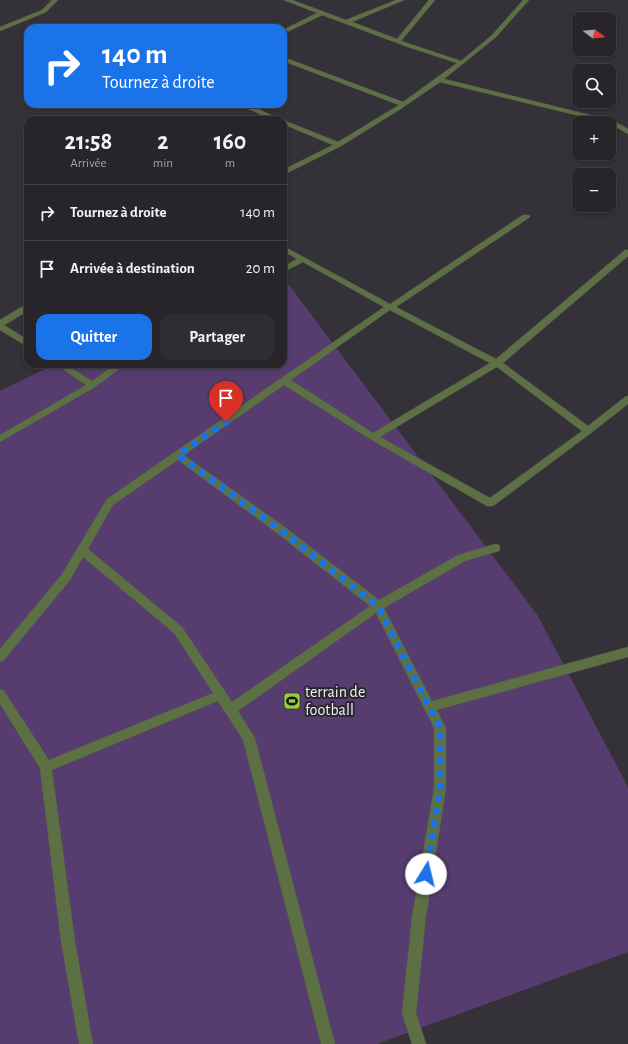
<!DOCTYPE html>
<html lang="fr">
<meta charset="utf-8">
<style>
body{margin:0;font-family:"Alegreya Sans",sans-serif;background:#2f2d32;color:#f1f3f6;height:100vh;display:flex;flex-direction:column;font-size:15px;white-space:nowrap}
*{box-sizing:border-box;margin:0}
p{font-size:13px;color:#a4a5a8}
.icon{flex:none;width:22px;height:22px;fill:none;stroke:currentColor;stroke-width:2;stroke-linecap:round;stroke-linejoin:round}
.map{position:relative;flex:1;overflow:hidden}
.sheet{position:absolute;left:24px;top:116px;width:263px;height:252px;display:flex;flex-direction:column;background:#27252a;border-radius:12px;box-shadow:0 2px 6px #0003,0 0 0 1px #434247}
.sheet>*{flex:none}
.banner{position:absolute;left:24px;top:24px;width:263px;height:84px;border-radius:12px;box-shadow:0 2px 6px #0003,0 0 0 1px #434247;background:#1a73e8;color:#fff;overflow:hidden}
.needle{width:26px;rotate:106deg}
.controls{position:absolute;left:572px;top:12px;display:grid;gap:8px}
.controls a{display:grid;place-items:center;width:44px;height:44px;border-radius:8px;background:#27252a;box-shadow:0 2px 6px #0003,0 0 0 1px #434247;font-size:20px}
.pin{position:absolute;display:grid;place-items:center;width:34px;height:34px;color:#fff;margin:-41px -17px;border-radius:50% 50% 50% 0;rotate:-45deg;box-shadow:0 0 4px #0007}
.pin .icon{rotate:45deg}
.me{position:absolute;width:44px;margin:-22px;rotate:9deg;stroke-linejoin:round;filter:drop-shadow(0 0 3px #0008)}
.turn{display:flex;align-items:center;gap:14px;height:84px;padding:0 12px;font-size:18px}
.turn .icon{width:52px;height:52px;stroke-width:2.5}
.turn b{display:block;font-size:28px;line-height:34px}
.eta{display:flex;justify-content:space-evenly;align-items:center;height:68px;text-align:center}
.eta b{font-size:24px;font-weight:700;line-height:28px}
.action{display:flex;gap:8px;margin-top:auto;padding:8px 12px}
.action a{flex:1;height:46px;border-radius:12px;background:#1a73e8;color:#fff;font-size:16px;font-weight:700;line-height:46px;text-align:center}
.action a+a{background:#2f2d32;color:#f1f3f6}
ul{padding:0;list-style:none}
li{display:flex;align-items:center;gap:12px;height:56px;padding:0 12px;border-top:1px solid #434247}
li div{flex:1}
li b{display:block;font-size:15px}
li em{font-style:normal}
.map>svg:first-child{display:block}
.green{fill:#573d6f}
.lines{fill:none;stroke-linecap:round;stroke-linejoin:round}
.minor-casing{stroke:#525056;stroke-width:1}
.minor{fill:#5c7044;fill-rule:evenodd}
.route{stroke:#1a73e8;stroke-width:7;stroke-dasharray:0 12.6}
.labels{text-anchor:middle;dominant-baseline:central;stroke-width:4;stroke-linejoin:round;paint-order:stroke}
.poi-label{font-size:16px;fill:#f2f0f4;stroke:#2a272d;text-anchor:start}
</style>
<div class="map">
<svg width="628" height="1044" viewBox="0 0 628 1044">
<rect width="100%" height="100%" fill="#343138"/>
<path class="green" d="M283 277 538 616 628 787V952L377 1044H0V391L55 364H283Z"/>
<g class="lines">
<defs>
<path id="minor" d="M52 0H58L46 12 0 31V27L42 10Z
M284 0H292L346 20 396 0H404L352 22 397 39 429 0H435L401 41 461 61 492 35 523 0H529L496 37 444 79 614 121 628 129V134L609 123 440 82 399 110 341 146 283 175V170L333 145 283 124V120L338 142 399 105 283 61V57L403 102 457 63 408 47 322 15 283 34V30L317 13Z
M238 104H247L282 120H273Z
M523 215H529L530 217 396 307 496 359 625 250H628V256L503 363 588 426 625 397 628 396V404L591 433 493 506H487L370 439 284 385 184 455 286 528 379 600 458 555 495 544 499 545 500 548 499 551 465 561 384 608 432 701 628 647V657L437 710 446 728V788L426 917 416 1013 426 1044H412L402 1013 412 917 434 788V728L376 613 238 711 255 738 335 1044H321L243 740 218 701 52 770 75 941 93 1044H79L61 941 40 768 0 704V689L4 691 49 760 213 693 174 633 83 557 70 580 4 660 0 662V649L62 574 107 499 384 307 303 262 283 272V267L297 259 283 251V246L390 304ZM390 310 490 363 373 433 291 380ZM497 367 582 431 490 498 380 437ZM178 460 278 534 370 606 232 702 182 627 88 549 113 505Z
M25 305H28V311L4 325 28 340V347L0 330V320Z
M55 364H65L92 381 116 364H126L95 387 0 442V435L86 385Z"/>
</defs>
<use href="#minor" class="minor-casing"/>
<use href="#minor" class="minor"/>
</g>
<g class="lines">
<path class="route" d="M226 422 178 455 282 531 378 606 440 728V788L426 874"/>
</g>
<defs>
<symbol id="stadium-square" viewBox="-11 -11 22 22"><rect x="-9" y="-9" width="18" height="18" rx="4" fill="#94cc3c" stroke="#2a272d"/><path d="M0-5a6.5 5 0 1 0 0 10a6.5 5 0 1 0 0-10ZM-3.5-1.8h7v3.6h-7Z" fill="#111"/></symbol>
</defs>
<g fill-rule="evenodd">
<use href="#stadium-square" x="282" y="691" width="20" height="20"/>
</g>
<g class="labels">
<g class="poi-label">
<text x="305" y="692">terrain de<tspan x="305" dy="18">football</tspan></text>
</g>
</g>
</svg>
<div class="controls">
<a><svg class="needle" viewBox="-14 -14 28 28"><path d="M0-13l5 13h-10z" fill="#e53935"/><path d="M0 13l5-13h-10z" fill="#a4a5a8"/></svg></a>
<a><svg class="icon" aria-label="search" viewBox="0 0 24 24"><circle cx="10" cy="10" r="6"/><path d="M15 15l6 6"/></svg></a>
<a>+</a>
<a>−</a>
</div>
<div class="pin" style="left:226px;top:422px;background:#d93025"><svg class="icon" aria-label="arrive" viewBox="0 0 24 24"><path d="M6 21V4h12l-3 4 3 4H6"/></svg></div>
<svg class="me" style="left:426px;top:874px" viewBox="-20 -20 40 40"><circle r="19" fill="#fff"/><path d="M0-13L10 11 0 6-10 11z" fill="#1a73e8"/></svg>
<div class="banner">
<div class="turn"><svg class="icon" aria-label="right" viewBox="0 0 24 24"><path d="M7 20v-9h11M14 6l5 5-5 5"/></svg><div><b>140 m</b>Tournez à droite</div></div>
</div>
<section class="sheet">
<div class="eta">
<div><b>21:58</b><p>Arrivée</p></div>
<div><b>2</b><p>min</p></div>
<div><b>160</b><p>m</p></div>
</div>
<ul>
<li><svg class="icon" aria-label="right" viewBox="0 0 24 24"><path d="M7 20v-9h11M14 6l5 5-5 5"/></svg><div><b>Tournez à droite</b></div><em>140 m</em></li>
<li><svg class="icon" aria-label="arrive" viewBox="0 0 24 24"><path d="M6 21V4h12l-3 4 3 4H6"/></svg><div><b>Arrivée à destination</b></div><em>20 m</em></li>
</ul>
<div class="action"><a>Quitter</a><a>Partager</a></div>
</section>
</div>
